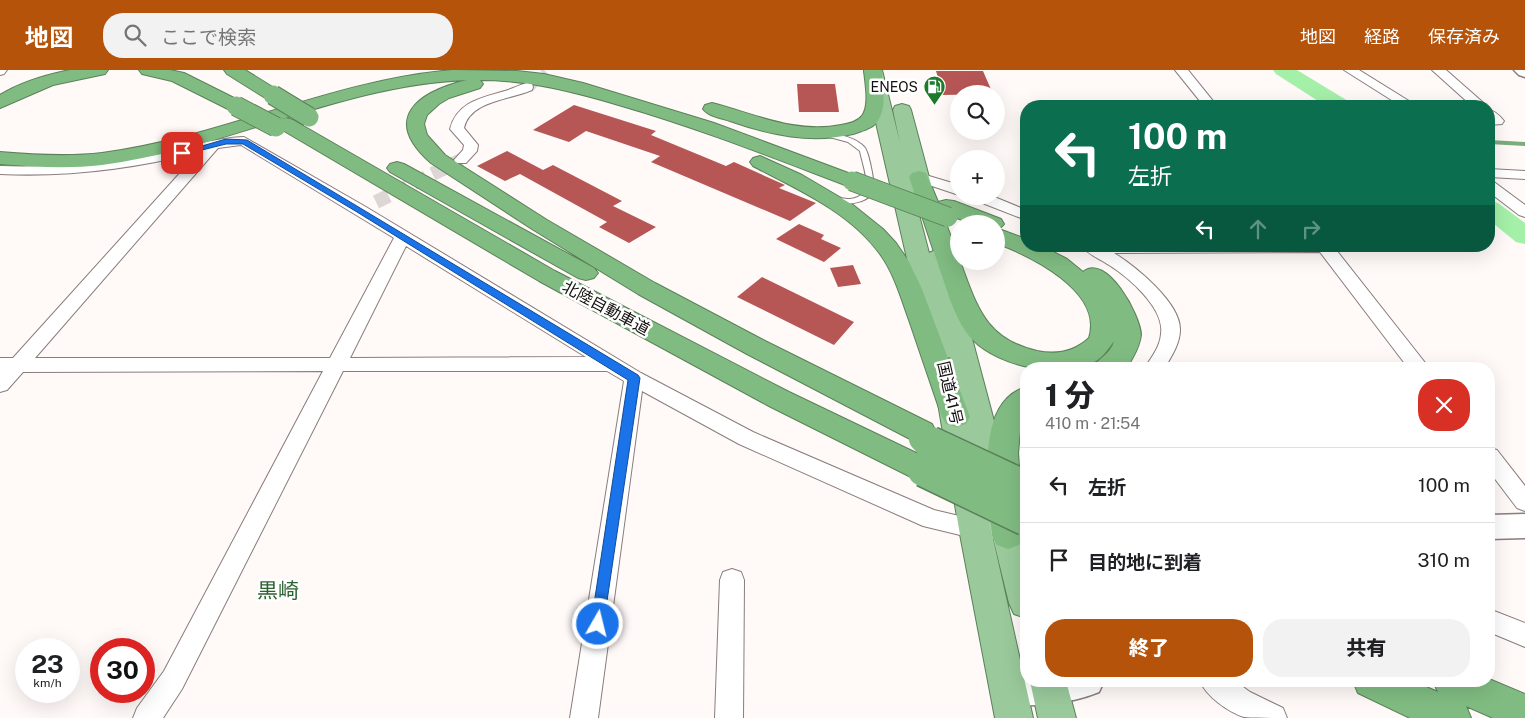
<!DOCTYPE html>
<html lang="ja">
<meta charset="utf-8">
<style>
body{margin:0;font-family:"Public Sans","Noto Sans JP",sans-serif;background:#f2f2f2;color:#202124;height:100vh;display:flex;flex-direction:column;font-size:19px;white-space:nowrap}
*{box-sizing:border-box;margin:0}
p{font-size:16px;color:#757577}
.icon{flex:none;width:28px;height:28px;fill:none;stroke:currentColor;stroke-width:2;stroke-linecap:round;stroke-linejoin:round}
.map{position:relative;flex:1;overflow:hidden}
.sheet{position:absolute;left:1020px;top:292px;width:475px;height:325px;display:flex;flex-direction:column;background:#fff;border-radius:20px;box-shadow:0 5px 20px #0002}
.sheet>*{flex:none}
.hud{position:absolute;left:1020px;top:30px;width:475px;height:152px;border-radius:20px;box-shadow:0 5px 20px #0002;background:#0b6e4f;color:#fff;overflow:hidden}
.tools{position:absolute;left:950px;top:15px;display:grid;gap:10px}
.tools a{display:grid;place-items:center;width:55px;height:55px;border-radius:50%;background:#fff;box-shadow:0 5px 20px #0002;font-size:25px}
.speed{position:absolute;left:15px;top:568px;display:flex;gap:10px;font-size:25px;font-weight:700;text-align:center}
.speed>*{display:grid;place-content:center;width:65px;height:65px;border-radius:50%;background:#fff;box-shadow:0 5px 20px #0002;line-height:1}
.speed small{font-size:12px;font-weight:400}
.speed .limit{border:8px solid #d22;background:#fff;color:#111}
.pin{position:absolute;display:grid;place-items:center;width:42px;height:42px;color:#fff;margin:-21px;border-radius:10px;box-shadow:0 2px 8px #0006}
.me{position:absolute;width:55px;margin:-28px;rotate:8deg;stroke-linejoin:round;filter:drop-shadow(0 0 4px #0008)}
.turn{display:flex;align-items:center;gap:18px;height:105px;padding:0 25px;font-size:22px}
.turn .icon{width:65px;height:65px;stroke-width:2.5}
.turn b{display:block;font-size:35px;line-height:42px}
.lanes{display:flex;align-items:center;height:48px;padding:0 25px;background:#0003;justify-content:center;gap:25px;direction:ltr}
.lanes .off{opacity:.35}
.round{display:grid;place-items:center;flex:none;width:52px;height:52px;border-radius:20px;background:#f2f2f2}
.summary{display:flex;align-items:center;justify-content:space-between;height:85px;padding:0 25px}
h1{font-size:30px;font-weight:800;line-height:38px}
.action{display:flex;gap:10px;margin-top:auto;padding:10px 25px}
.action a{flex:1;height:58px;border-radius:20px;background:#b45309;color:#fff;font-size:20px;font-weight:800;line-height:58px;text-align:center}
.action a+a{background:#f2f2f2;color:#202124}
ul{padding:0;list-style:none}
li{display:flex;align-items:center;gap:15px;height:75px;padding:0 25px;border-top:1px solid #e0e0e0}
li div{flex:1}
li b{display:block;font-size:19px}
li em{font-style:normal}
header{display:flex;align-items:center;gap:30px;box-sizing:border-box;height:70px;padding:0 25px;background:#b45309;color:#fff}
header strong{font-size:24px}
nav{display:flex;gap:28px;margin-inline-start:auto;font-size:18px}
.search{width:350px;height:45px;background:#f2f2f2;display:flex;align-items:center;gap:12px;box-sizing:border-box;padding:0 18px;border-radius:20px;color:#757577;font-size:19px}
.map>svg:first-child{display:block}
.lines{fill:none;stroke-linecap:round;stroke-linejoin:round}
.stream{stroke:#7aad7a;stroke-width:4}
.river{fill:#a5f0a8;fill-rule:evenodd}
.building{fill:#b65756}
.minor-tunnel{stroke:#dcd6d5;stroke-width:14;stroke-dasharray:14 7;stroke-linecap:butt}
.service-casing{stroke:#8a7d7c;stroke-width:2}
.minor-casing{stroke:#8a7d7c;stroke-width:2}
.tertiary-casing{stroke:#8a7d7c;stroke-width:3}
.trunk-casing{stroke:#5b805a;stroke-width:2}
.motorway-casing{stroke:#5b805a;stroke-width:2}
.service{fill:#fff;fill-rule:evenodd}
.minor{fill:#fff;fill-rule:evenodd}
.tertiary{fill:#fff;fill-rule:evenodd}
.trunk{fill:#9aca9b;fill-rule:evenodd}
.motorway{fill:#80bc82;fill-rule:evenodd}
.motorway-bridge-far2-casing{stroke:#5b805a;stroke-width:21;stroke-linecap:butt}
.motorway-bridge-far1-casing{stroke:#5b805a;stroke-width:28;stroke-linecap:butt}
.motorway-bridge-casing{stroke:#5b805a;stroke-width:36;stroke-linecap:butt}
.motorway-bridge-far2{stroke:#80bc82;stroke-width:19}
.motorway-bridge-far1{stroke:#80bc82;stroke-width:26}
.motorway-bridge{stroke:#80bc82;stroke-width:33}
.route{fill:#1a73e8;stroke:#114b97}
.labels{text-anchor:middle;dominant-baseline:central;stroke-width:5;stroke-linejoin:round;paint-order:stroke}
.far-poi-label{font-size:14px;fill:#151010;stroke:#fff;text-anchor:end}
.street-label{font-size:16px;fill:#151010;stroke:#fff}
.near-neighbourhood-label{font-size:21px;fill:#2c6330;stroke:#fff}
</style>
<header>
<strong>地図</strong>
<div class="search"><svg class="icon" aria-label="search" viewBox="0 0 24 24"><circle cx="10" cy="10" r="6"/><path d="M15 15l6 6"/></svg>ここで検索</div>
<nav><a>地図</a><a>経路</a><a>保存済み</a></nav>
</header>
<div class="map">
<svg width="1525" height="648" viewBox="0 0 1525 648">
<rect width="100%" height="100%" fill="#fff9f8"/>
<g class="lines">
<path class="stream" d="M1489 72 1525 74"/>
<path class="river" d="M1273 0H1297L1348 31 1351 36H1326L1276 4Z
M1489 130 1498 133 1525 153V174L1516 172 1489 150Z"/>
</g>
<path class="building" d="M936 1H983L993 24 943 25Z
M797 14H835L839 42H799Z
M574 35 656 61 651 65 726 96 734 92 785 115 779 118 816 133 790 151 651 92 660 86 586 61 569 72 533 60Z
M507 81 543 100 553 95 622 131 613 136 656 157 629 173 599 157 607 152 520 104 505 111 477 96Z
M799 154 824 165 821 169 841 178 824 192 776 169Z
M853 195 861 214 838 217 830 198Z
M762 207 854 252 834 275 737 227Z"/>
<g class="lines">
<path class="minor-tunnel" d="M527 17 544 0
M376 132 461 90"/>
<defs>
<path id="service" d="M824 62C836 64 851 66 861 74 862 75 866 78 866 80 869 85 876 117 873 122 867 134 841 137 831 130 836 126 843 129 850 129 877 126 863 98 860 81L848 72 822 65 821 64Z"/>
<path id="minor" d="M0 0H7L4 4 0 5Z
M1175 0H1188L1217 36H1204Z
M1344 0H1359L1417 36H1401Z
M1432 0H1446L1487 36H1472Z
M527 13 532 14 533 17 532 20C509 30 470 31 464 58L478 75 477 81 466 93H456L454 90 463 80 464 75 450 59C457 32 481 28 505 21 512 19 519 15 527 13Z
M1489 40C1495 41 1500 46 1504 51L1502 54 1489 55Z
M244 67 366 137 641 303 753 362 934 440 993 454 997 461 993 468 985 471 923 456 739 374 642 321 598 648H570L624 311 607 301H343L182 619 163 648H133L137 638 164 601 323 301 23 302 7 320 0 322V288H13L199 82C134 99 67 107 0 104V96C50 98 100 93 149 84 181 79 212 68 244 67ZM241 75 394 168 330 288H35L218 78ZM406 176 586 287 350 288Z
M1489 99 1525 101V109L1489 107Z
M919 103 959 115V125L914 110 912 107 914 104Z
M1489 111 1494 112 1525 135V147L1519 145 1489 122Z
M969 126H992L1026 140V150L972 129Z
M1085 176H1333L1430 299H1409L1320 182 1114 183C1135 196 1181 233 1180 260 1180 274 1171 287 1164 299H1144C1151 288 1160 277 1161 264 1165 238 1128 207 1109 195 1102 190 1089 185 1084 178Z
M1489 378 1497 380 1525 416V441L1517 438 1489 401Z
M732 499 741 502 744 510 743 648H715L720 510 723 502Z
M1489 539 1525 553V577L1489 562Z
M1200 611H1235L1250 622 1283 638 1287 648C1274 648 1256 648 1244 647 1228 642 1206 626 1200 611Z"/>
<path id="tertiary" d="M1514 0H1525V7L1519 5Z
M1525 444V468L1489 469V445Z
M1026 602V611H1104L1099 622C1072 633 1024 641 996 630L991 619 996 608 1008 603Z"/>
<path id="trunk" d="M864 0H882L900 73 893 40 895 36 902 34 909 36 911 40 937 137 934 142 926 143 918 141 929 183 938 179 946 181 950 186 1026 471V548L1014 544 1009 533 989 451 1033 648H995L959 459 936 321 940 314 950 311 957 313 950 287 941 290 932 287 928 281Z
M1030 611H1066L1076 648H1038Z"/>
<path id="motorway" d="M70 0H108L105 4 53 15 0 38V25C21 12 45 5 70 0Z
M139 0H170L184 3 242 32 245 36 242 40 236 41 230 40 172 11 142 4Z
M224 0H245L279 21 282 25 279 29 273 30 267 29 227 4Z
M453 0 517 1 544 4 583 13 714 53 859 107 862 111 859 115 852 117 845 115C771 87 698 58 622 36 575 22 529 10 480 10L483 14 480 18 449 28 439 34 427 45 424 54 427 65 445 85 547 150 655 213 765 271 932 354 936 362 932 370 922 373 912 370 747 284 638 224 532 159 431 93C381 49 417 22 467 10 340 15 227 79 102 95 68 99 34 97 0 94V82C34 85 68 87 102 83 222 67 332 10 453 0Z
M864 0H882C882 17 888 37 877 52 871 59 862 61 853 64 811 74 770 65 730 51 721 48 708 46 703 39L705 35 712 33C755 44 795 64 841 55 848 54 857 52 862 46 870 35 865 13 864 0Z
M286 48 293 50 555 201 789 322 935 392 939 400 935 408 924 412 913 408 769 336 539 211 279 58 277 54 279 50Z
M760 86 802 105 853 135 883 159 896 173 909 192 922 219 970 347 966 354 956 357 946 354 942 347C931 315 920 282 909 250 901 228 894 203 880 184 850 142 797 119 753 96L750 92 753 88Z
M397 92 404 94 594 198 598 203 594 208 586 210 578 208 390 102 387 98 390 94Z
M919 101 926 103 938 132 946 130 954 131 1001 149 1004 154 999 159 1026 169V176H1042L1067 189 1083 202C1106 182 1141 246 1141 265 1140 273 1137 280 1133 287 1131 291 1128 297 1123 299 1115 302 1101 299 1092 299 1098 288 1111 284 1114 271 1109 278 1104 286 1096 291 1062 310 1000 297 973 270 962 260 956 244 950 230L909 107 912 103ZM942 142 972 154H996V173C1030 186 1104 221 1089 268 1074 282 1057 285 1037 281 990 270 979 243 964 202 957 183 949 162 942 142Z
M1026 317V342L1021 351 1018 383 1024 466 1019 475 1008 479 997 475 992 466C989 424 973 333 1026 317Z
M1489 609 1525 624V648H1493L1466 636 1471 648H1410L1358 623 1353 611H1412L1438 622 1433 611H1489Z"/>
</defs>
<use href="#service" class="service-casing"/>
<use href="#minor" class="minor-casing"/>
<use href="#tertiary" class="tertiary-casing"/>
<use href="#trunk" class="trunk-casing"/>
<use href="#motorway" class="motorway-casing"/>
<use href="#service" class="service"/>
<use href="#minor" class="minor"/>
<use href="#tertiary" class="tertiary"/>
<use href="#trunk" class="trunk"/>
<use href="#motorway" class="motorway"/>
<defs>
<path id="motorway-bridge-far2" d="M273 25 309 47
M236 36 276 57
M852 111 948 147"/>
<path id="motorway-bridge-far1" d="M922 369 932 374"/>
<path id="motorway-bridge" d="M930 373 1026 418
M924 400 1026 449"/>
</defs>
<use href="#motorway-bridge-far2" class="motorway-bridge-far2-casing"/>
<use href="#motorway-bridge-far1" class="motorway-bridge-far1-casing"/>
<use href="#motorway-bridge" class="motorway-bridge-casing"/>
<use href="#motorway-bridge-far2" class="motorway-bridge-far2"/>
<use href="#motorway-bridge-far1" class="motorway-bridge-far1"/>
<use href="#motorway-bridge" class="motorway-bridge"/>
</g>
<path class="route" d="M226 69 247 70 638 305 640 308 603 558 598 560 593 558 591 554 628 310 357 142 243 74H226L182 85 178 83Z"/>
<defs>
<symbol id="fuel-pin" viewBox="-11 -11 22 30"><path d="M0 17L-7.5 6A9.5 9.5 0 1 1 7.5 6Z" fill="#1d7a2a" stroke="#fff"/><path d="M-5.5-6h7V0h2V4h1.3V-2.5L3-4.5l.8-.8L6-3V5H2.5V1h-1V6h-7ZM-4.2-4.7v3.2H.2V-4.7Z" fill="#fff"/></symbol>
</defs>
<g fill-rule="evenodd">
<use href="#fuel-pin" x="922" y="4" width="25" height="34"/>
</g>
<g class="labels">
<g class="far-poi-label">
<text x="918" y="17">ENEOS</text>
</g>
<g class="street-label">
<text transform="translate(606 238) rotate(28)">北陸自動車道</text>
<text transform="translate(950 323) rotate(77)">国道41号</text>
</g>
<g class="near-neighbourhood-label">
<text x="278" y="520">黒崎</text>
</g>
</g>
</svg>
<div class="tools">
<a><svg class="icon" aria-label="search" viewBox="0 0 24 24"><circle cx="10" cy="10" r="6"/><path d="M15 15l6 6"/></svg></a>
<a>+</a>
<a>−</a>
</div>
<div class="speed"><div>23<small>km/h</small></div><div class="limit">30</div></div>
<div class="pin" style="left:182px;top:83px;background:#d93025"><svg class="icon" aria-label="arrive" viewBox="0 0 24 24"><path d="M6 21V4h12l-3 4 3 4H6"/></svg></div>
<svg class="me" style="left:598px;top:554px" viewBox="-20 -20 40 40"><circle r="17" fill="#1a73e8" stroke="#fff" stroke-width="3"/><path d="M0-11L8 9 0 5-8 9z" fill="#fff"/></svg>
<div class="hud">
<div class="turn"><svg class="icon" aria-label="left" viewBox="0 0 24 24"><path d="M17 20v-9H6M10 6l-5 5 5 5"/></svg><div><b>100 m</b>左折</div></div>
<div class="lanes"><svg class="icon" aria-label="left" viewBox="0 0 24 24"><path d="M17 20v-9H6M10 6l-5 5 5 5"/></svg><svg class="icon off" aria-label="ahead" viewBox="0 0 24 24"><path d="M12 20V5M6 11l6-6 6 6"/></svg><svg class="icon off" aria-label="right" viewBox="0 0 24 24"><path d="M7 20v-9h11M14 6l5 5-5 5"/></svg></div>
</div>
<section class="sheet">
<div class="summary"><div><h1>1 分</h1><p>410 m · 21:54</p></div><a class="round" style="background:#d93025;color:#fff"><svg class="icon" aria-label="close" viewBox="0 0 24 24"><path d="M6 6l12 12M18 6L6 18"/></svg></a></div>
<ul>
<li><svg class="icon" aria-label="left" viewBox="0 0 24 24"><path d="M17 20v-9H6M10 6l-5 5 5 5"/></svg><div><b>左折</b></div><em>100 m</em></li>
<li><svg class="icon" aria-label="arrive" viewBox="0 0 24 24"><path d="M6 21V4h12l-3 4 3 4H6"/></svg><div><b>目的地に到着</b></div><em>310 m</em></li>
</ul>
<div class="action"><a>終了</a><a>共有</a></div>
</section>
</div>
